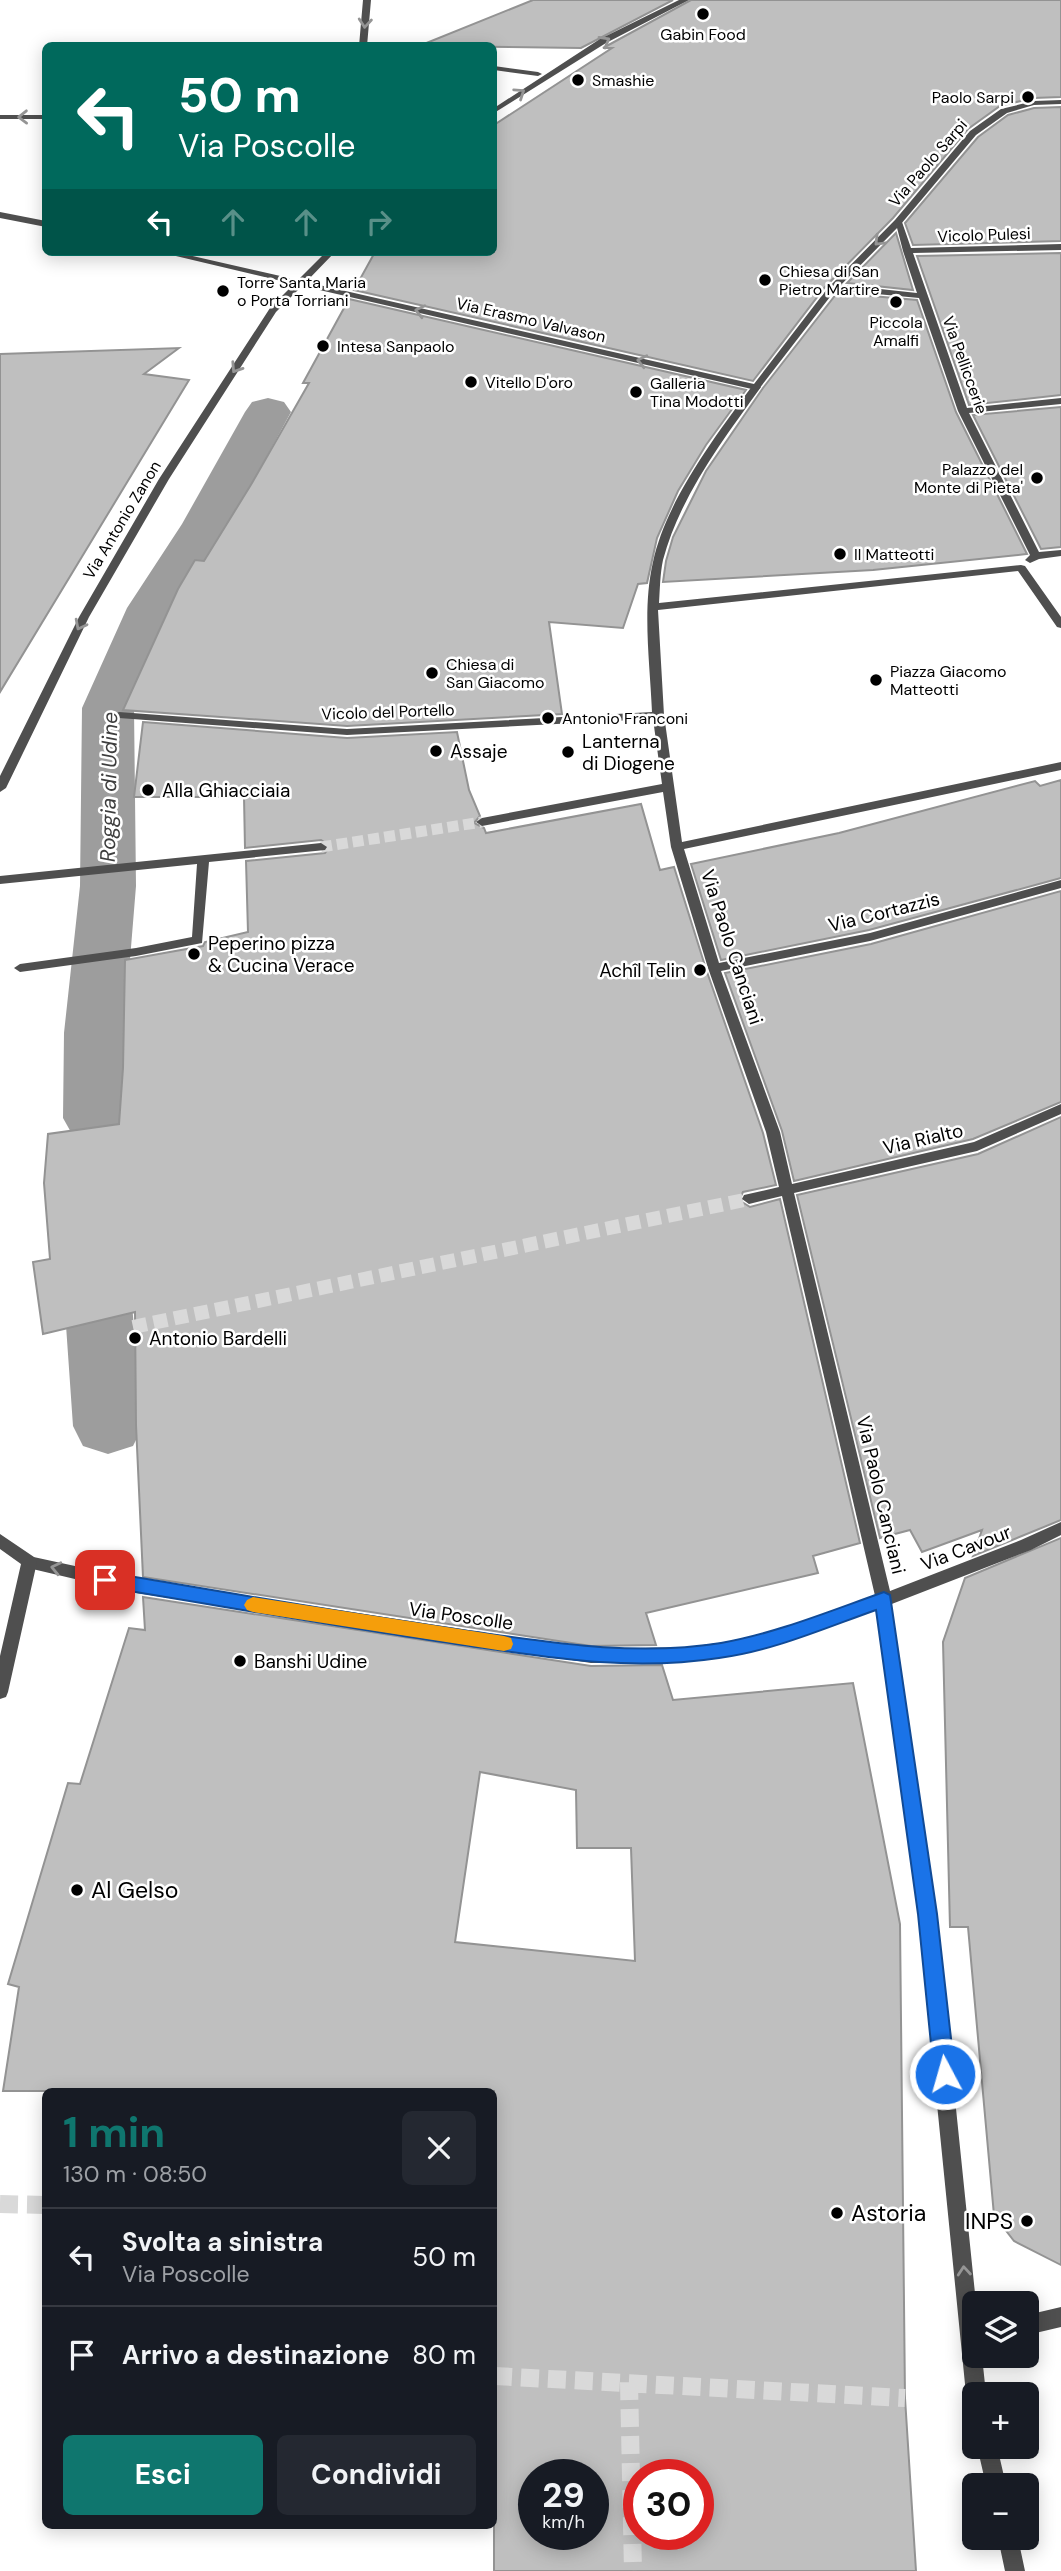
<!DOCTYPE html>
<html lang="it">
<meta charset="utf-8">
<style>
body{margin:0;font-family:"DM Sans",sans-serif;background:#242831;color:#f1f3f6;height:100vh;display:flex;flex-direction:column;font-size:26px;white-space:nowrap}
*{box-sizing:border-box;margin:0}
p{font-size:23px;color:#9ea1a6}
.icon{flex:none;width:38px;height:38px;fill:none;stroke:currentColor;stroke-width:2;stroke-linecap:round;stroke-linejoin:round}
.map{position:relative;flex:1;overflow:hidden}
.sheet{position:absolute;left:42px;top:2088px;width:455px;height:441px;display:flex;flex-direction:column;background:#171b24;border-radius:10px;box-shadow:0 4px 18px #0003}
.sheet>*{flex:none}
.banner{position:absolute;left:42px;top:42px;width:455px;height:214px;border-radius:10px;box-shadow:0 4px 18px #0003;background:#00695c;color:#fff;overflow:hidden}
.controls{position:absolute;left:962px;top:2291px;display:grid;gap:14px}
.controls a{display:grid;place-items:center;width:77px;height:77px;border-radius:10px;background:#171b24;box-shadow:0 4px 18px #0003;font-size:35px}
.speed{position:absolute;left:518px;top:2459px;display:flex;gap:14px;font-size:35px;font-weight:700;text-align:center}
.speed>*{display:grid;place-content:center;width:91px;height:91px;border-radius:50%;background:#171b24;box-shadow:0 4px 18px #0003;line-height:1}
.speed small{font-size:18px;font-weight:400}
.speed .limit{border:10px solid #d22;background:#fff;color:#111}
.pin{position:absolute;display:grid;place-items:center;width:60px;height:60px;color:#fff;margin:-30px;border-radius:14px;box-shadow:0 4px 10px #0006}
.me{position:absolute;width:77px;margin:-38px;rotate:354deg;stroke-linejoin:round;filter:drop-shadow(0 0 5px #0008)}
.turn{display:flex;align-items:center;gap:24px;height:147px;padding:0 21px;font-size:32px}
.turn .icon{width:91px;height:91px;stroke-width:2.5}
.turn b{display:block;font-size:49px;line-height:60px}
.lanes{display:flex;align-items:center;height:66px;padding:0 21px;background:#0003;justify-content:center;gap:35px;direction:ltr}
.lanes .off{opacity:.35}
.round{display:grid;place-items:center;flex:none;width:74px;height:74px;border-radius:10px;background:#242831}
.summary{display:flex;align-items:center;justify-content:space-between;height:119px;padding:0 21px}
h1{font-size:42px;font-weight:700;line-height:52px;color:#0f766e}
.primary-button{display:flex;gap:14px;margin-top:auto;padding:14px 21px}
.primary-button a{flex:1;height:80px;border-radius:10px;background:#0f766e;color:#fff;font-size:28px;font-weight:700;line-height:80px;text-align:center}
.primary-button a+a{background:#242831;color:#f1f3f6}
ul{padding:0;list-style:none}
li{display:flex;align-items:center;gap:21px;height:98px;padding:0 21px;border-top:2px solid #363941}
li div{flex:1}
li b{display:block;font-size:26px}
li em{font-style:normal}
.map>svg:first-child{display:block}
.lines{fill:none;stroke-linecap:round;stroke-linejoin:round}
.canal{fill:#9d9d9d;fill-rule:evenodd}
.building{fill:#bfbfbf;stroke:#939393;stroke-width:2;fill-rule:evenodd}
.pedestrian-tunnel-far2{stroke:#d9d9d9;stroke-width:11;stroke-dasharray:11 5;stroke-linecap:butt}
.pedestrian-tunnel-far1{stroke:#d9d9d9;stroke-width:14;stroke-dasharray:14 7;stroke-linecap:butt}
.pedestrian-tunnel{stroke:#d9d9d9;stroke-width:18;stroke-dasharray:18 9;stroke-linecap:butt}
.pedestrian{fill:#4f4f4f;fill-rule:evenodd}
.minor{fill:#4f4f4f;fill-rule:evenodd}
.tertiary{fill:#4f4f4f;fill-rule:evenodd}
.oneway{stroke:#959595}
.route{fill:#1a73e8;stroke:#114b97;stroke-width:2}
.slow{fill:#f59e0b}
.poi-dot{fill:#000;stroke:#fff;stroke-width:2.5}
.labels{text-anchor:middle;dominant-baseline:central;stroke-width:5;stroke-linejoin:round;paint-order:stroke}
.far-poi-label{font-size:16px;fill:#000;stroke:#fff;text-anchor:start}
.far-street-label{font-size:16px;fill:#000;stroke:#fff}
.poi-label{font-size:19px;fill:#000;stroke:#fff;text-anchor:start}
.street-label{font-size:19px;fill:#000;stroke:#fff}
.water-label{font-size:21px;font-style:italic;fill:#3e3e3e;stroke:#fff}
.near-poi-label{font-size:23px;fill:#000;stroke:#fff;text-anchor:start}
</style>
<div class="map">
<svg width="1061" height="2571" viewBox="0 0 1061 2571">
<rect width="100%" height="100%" fill="#fff"/>
<g class="lines">
<path class="canal" d="M268 398 284 402 291 412 230 524 177 608 134 708 136 886 124 1033 125 1118 116 1134 94 1140 72 1134 63 1118 64 1033 80 886 82 708 127 608 182 524 245 412 252 402Z
M93 1214 116 1222 126 1239 143 1426 133 1446 108 1454 83 1446 73 1426 60 1239 70 1222Z"/>
</g>
<path class="building" d="M533 0H673L581 48 419 46Z
M691 0H1061V97L1033 98 1000 106 968 129 893 218 825 287 753 381 354 290 375 252H494V125L612 48H603Z
M1061 107V241L913 245 905 223 978 137 1008 115 1034 108Z
M896 233 913 290 847 283Z
M1061 253V395L969 405 917 256Z
M837 293 917 300 956 412 1027 554 873 570 663 582 666 561 673 537 706 471 763 388Z
M349 299 746 390 706 445 678 491 657 538 647 583 638 584 623 628 549 622 562 714 347 726 123 710 178 589 195 560 204 561 252 483 309 383H303Z
M179 348 144 374 189 380 0 692V354Z
M1061 407V547L1041 549 973 415Z
M143 722 347 738 457 732 469 790 480 816 474 823 484 828 486 833 641 804 660 870 674 867 706 969 763 1133 776 1185 743 1192 739 1200 750 1207 780 1199 860 1543 813 1556 818 1573 646 1613 656 1645 591 1646 143 1577 136 1425 135 1312 43 1334 33 1262 50 1259 44 1183 48 1134 119 1124 123 1068 125 960 203 946 205 942 248 932 246 861 325 853 330 846 321 840 245 848 244 797H134Z
M1061 780V878L869 930 721 960 691 864 839 833 1035 781 1040 786Z
M1061 891V1102L973 1139 794 1181 782 1131 725 973 871 944Z
M1061 1117V1520L973 1556 982 1530 922 1552 910 1530 880 1538 797 1195 978 1154Z
M1061 1538V2265L1014 2241 994 2215 968 1927H950L943 1642 965 1578Z
M143 1597 591 1666 662 1665 673 1700 853 1683 900 1924 905 2398 916 2571H494V2091H3L19 1987 8 1984 68 1783 80 1784 129 1628 145 1630ZM480 1772 576 1790 577 1848H631L635 1961 455 1942ZM534 2474H593V2534H534ZM639 2474H698V2534H639Z"/>
<g class="lines">
<path class="pedestrian-tunnel-far2" d="M321 847 482 822"/>
<path class="pedestrian-tunnel-far1" d="M133 1327 749 1199"/>
<path class="pedestrian-tunnel" d="M0 2204 46 2205
M494 2376 905 2398
M629 2382 633 2571"/>
<path class="pedestrian" d="M494 66 538 72 542 74 538 76 494 70Z
M895 220 902 222 911 248 1061 244V250L913 253 967 408 1061 398V404L969 413 1039 552 1061 550V556L1039 559 1030 563 1025 560 1030 555 958 411 919 298 834 290 830 287 834 284 917 293 903 251Z
M756 384 761 387C723 440 680 496 663 560 660 574 660 589 659 603L1021 565 1025 566 1061 617V628L1057 627 1018 571 658 610 664 715 682 842 1061 762V770L684 849 719 963 870 933 1061 880V888L870 941 721 971 780 1132 792 1184 974 1142 1061 1104V1114L977 1151 794 1193 890 1591 1021 1540 1061 1522V1535L1031 1550 884 1607 878 1605 876 1600 782 1196 749 1204 742 1199 744 1195 779 1187 766 1132 708 968 671 847 663 792 482 826 476 822 482 818 662 784 653 719 347 735 119 718 113 715 119 712 347 729 652 712C650 663 642 610 653 562 666 501 716 435 753 385Z
M321 843 327 847 325 850 209 862 202 943 136 956 20 972 14 968 20 964 136 948 192 937 197 864 0 884V876Z
M1061 2307V2327L1027 2335V2315Z"/>
<path class="minor" d="M363 0H371L367 46H359Z
M679 0H689L606 43 494 113V108L600 39Z
M1061 100V104L1034 105 1007 113 976 135 901 224 833 293 759 389 756 390 302 286 276 312 169 479 89 617 6 788 0 792V776L79 617 159 479 270 308 294 284 159 252H175L298 280 326 252H335L306 282 754 384 827 289 895 220 970 131 1001 109 1034 101Z
M0 115H46V119H0Z
M0 212 46 221V227L0 218Z
M29 1556 130 1578 591 1649 688 1647 741 1640 803 1622 884 1593 890 1595 936 1914 976 2303 975 2356H982L986 2394H975V2403L969 2401 966 2394 918 1914 877 1609 782 1643 720 1658 672 1662 591 1663 130 1592 24 1567 21 1562 24 1557Z
M977 2446H997L1006 2485H986Z
M998 2538H1018L1025 2571H1005Z"/>
<path class="tertiary" d="M0 1534 34 1557 37 1562 8 1692 6 1697 0 1699V1656L21 1564 0 1549Z"/>
</g>
<defs><path id="oneway-chevron" d="M-2-3.5L2.5 0L-2 3.5" fill="none" stroke-width="1.6" stroke-linecap="round" stroke-linejoin="round" transform="scale(1.75)"/></defs>
<g class="oneway">
<use href="#oneway-chevron" transform="translate(365 23) rotate(95)"/>
<use href="#oneway-chevron" transform="translate(605 41) rotate(-29)"/>
<use href="#oneway-chevron" transform="translate(520 93) rotate(-34)"/>
<use href="#oneway-chevron" transform="translate(23 117) rotate(179)"/>
<use href="#oneway-chevron" transform="translate(879 241) rotate(135)"/>
<use href="#oneway-chevron" transform="translate(420 311) rotate(-167)"/>
<use href="#oneway-chevron" transform="translate(642 361) rotate(-167)"/>
<use href="#oneway-chevron" transform="translate(236 368) rotate(123)"/>
<use href="#oneway-chevron" transform="translate(80 625) rotate(117)"/>
<use href="#oneway-chevron" transform="translate(56 1568) rotate(-167)"/>
<use href="#oneway-chevron" transform="translate(964 2271) rotate(-95)"/>
</g>
<path class="route" d="M105 1572C224 1592 343 1613 462 1630 548 1642 634 1657 721 1643 777 1633 830 1611 884 1592L890 1595 937 1914 955 2074 952 2081 945 2084 937 2081 934 2074 918 1914 876 1610C825 1628 773 1651 719 1658 627 1672 546 1657 456 1644 338 1627 222 1606 105 1587L99 1585 96 1580 99 1574Z"/>
<path class="slow" d="M253 1597 504 1636 511 1638 513 1644 511 1649 504 1651 253 1612 247 1610 244 1605 247 1600Z"/>
<g class="poi-dot">
<circle cx="703" cy="14" r="7"/>
<circle cx="578" cy="80" r="7"/>
<circle cx="1028" cy="97" r="7"/>
<circle cx="765" cy="280" r="7"/>
<circle cx="223" cy="291" r="7"/>
<circle cx="896" cy="302" r="7"/>
<circle cx="323" cy="346" r="7"/>
<circle cx="471" cy="382" r="7"/>
<circle cx="636" cy="392" r="7"/>
<circle cx="1037" cy="478" r="7"/>
<circle cx="840" cy="554" r="7"/>
<circle cx="432" cy="673" r="7"/>
<circle cx="876" cy="680" r="7"/>
<circle cx="548" cy="718" r="7"/>
<circle cx="436" cy="751" r="7"/>
<circle cx="568" cy="752" r="7"/>
<circle cx="148" cy="790" r="7"/>
<circle cx="194" cy="954" r="7"/>
<circle cx="700" cy="970" r="7"/>
<circle cx="135" cy="1338" r="7"/>
<circle cx="240" cy="1661" r="7"/>
<circle cx="77" cy="1890" r="7"/>
<circle cx="837" cy="2213" r="7"/>
<circle cx="1027" cy="2221" r="7"/>
</g>
<g class="labels">
<g class="far-poi-label">
<text x="703" y="34" text-anchor="middle">Gabin Food</text>
<text x="592" y="80">Smashie</text>
<text x="1014" y="97" text-anchor="end">Paolo Sarpi</text>
<text x="779" y="271">Chiesa di San<tspan x="779" dy="18">Pietro Martire</tspan></text>
<text x="237" y="282">Torre Santa Maria<tspan x="237" dy="18">o Porta Torriani</tspan></text>
<text x="896" y="322" text-anchor="middle">Piccola<tspan x="896" dy="18">Amalfi</tspan></text>
<text x="337" y="346">Intesa Sanpaolo</text>
<text x="485" y="382">Vitello D'oro</text>
<text x="650" y="383">Galleria<tspan x="650" dy="18">Tina Modotti</tspan></text>
<text x="1023" y="469" text-anchor="end">Palazzo del<tspan x="1023" dy="18">Monte di Pieta'</tspan></text>
<text x="854" y="554">Il Matteotti</text>
<text x="446" y="664">Chiesa di<tspan x="446" dy="18">San Giacomo</tspan></text>
<text x="890" y="671">Piazza Giacomo<tspan x="890" dy="18">Matteotti</tspan></text>
<text x="562" y="718">Antonio Franconi</text>
</g>
<g class="far-street-label">
<text transform="translate(928 163) rotate(-49)">Via Paolo Sarpi</text>
<text transform="translate(984 235) rotate(-2)">Vicolo Pulesi</text>
<text transform="translate(531 320) rotate(13)">Via Erasmo Valvason</text>
<text transform="translate(965 365) rotate(70)">Via Pelliccerie</text>
<text transform="translate(122 520) rotate(-59)">Via Antonio Zanon</text>
<text transform="translate(388 712) rotate(-2)">Vicolo del Portello</text>
</g>
<g class="poi-label">
<text x="582" y="741">Lanterna<tspan x="582" dy="22">di Diogene</tspan></text>
<text x="450" y="751">Assaje</text>
<text x="162" y="790">Alla Ghiacciaia</text>
<text x="208" y="943">Peperino pizza<tspan x="208" dy="22">&amp; Cucina Verace</tspan></text>
<text x="686" y="970" text-anchor="end">Achîl Telin</text>
<text x="149" y="1338">Antonio Bardelli</text>
<text x="254" y="1661">Banshi Udine</text>
</g>
<g class="street-label">
<text transform="translate(884 912) rotate(-14)">Via Cortazzis</text>
<text transform="translate(732 947) rotate(72)">Via Paolo Canciani</text>
<text transform="translate(923 1139) rotate(-13)">Via Rialto</text>
<text transform="translate(881 1495) rotate(77)">Via Paolo Canciani</text>
<text transform="translate(966 1548) rotate(-21)">Via Cavour</text>
<text transform="translate(461 1616) rotate(8)">Via Poscolle</text>
</g>
<g class="water-label">
<text transform="translate(109 787) rotate(-89)">Roggia di Udine</text>
</g>
<g class="near-poi-label">
<text x="91" y="1890">Al Gelso</text>
<text x="851" y="2213">Astoria</text>
<text x="1013" y="2221" text-anchor="end">INPS</text>
</g>
</g>
</svg>
<div class="controls">
<a><svg class="icon" aria-label="layers" viewBox="0 0 24 24"><path d="M12 4l9 5-9 5-9-5zM3 14l9 5 9-5"/></svg></a>
<a>+</a>
<a>−</a>
</div>
<div class="speed"><div>29<small>km/h</small></div><div class="limit">30</div></div>
<div class="pin" style="left:105px;top:1580px;background:#d93025"><svg class="icon" aria-label="arrive" viewBox="0 0 24 24"><path d="M6 21V4h12l-3 4 3 4H6"/></svg></div>
<svg class="me" style="left:945px;top:2074px" viewBox="-20 -20 40 40"><circle r="17" fill="#1a73e8" stroke="#fff" stroke-width="3"/><path d="M0-11L8 9 0 5-8 9z" fill="#fff"/></svg>
<div class="banner">
<div class="turn"><svg class="icon" aria-label="left" viewBox="0 0 24 24"><path d="M17 20v-9H6M10 6l-5 5 5 5"/></svg><div><b>50 m</b>Via Poscolle</div></div>
<div class="lanes"><svg class="icon" aria-label="left" viewBox="0 0 24 24"><path d="M17 20v-9H6M10 6l-5 5 5 5"/></svg><svg class="icon off" aria-label="ahead" viewBox="0 0 24 24"><path d="M12 20V5M6 11l6-6 6 6"/></svg><svg class="icon off" aria-label="ahead" viewBox="0 0 24 24"><path d="M12 20V5M6 11l6-6 6 6"/></svg><svg class="icon off" aria-label="right" viewBox="0 0 24 24"><path d="M7 20v-9h11M14 6l5 5-5 5"/></svg></div>
</div>
<section class="sheet">
<div class="summary"><div><h1>1 min</h1><p>130 m · 08:50</p></div><a class="round"><svg class="icon" aria-label="close" viewBox="0 0 24 24"><path d="M6 6l12 12M18 6L6 18"/></svg></a></div>
<ul>
<li><svg class="icon" aria-label="left" viewBox="0 0 24 24"><path d="M17 20v-9H6M10 6l-5 5 5 5"/></svg><div><b>Svolta a sinistra</b><p>Via Poscolle</p></div><em>50 m</em></li>
<li><svg class="icon" aria-label="arrive" viewBox="0 0 24 24"><path d="M6 21V4h12l-3 4 3 4H6"/></svg><div><b>Arrivo a destinazione</b></div><em>80 m</em></li>
</ul>
<div class="primary-button"><a>Esci</a><a>Condividi</a></div>
</section>
</div>
